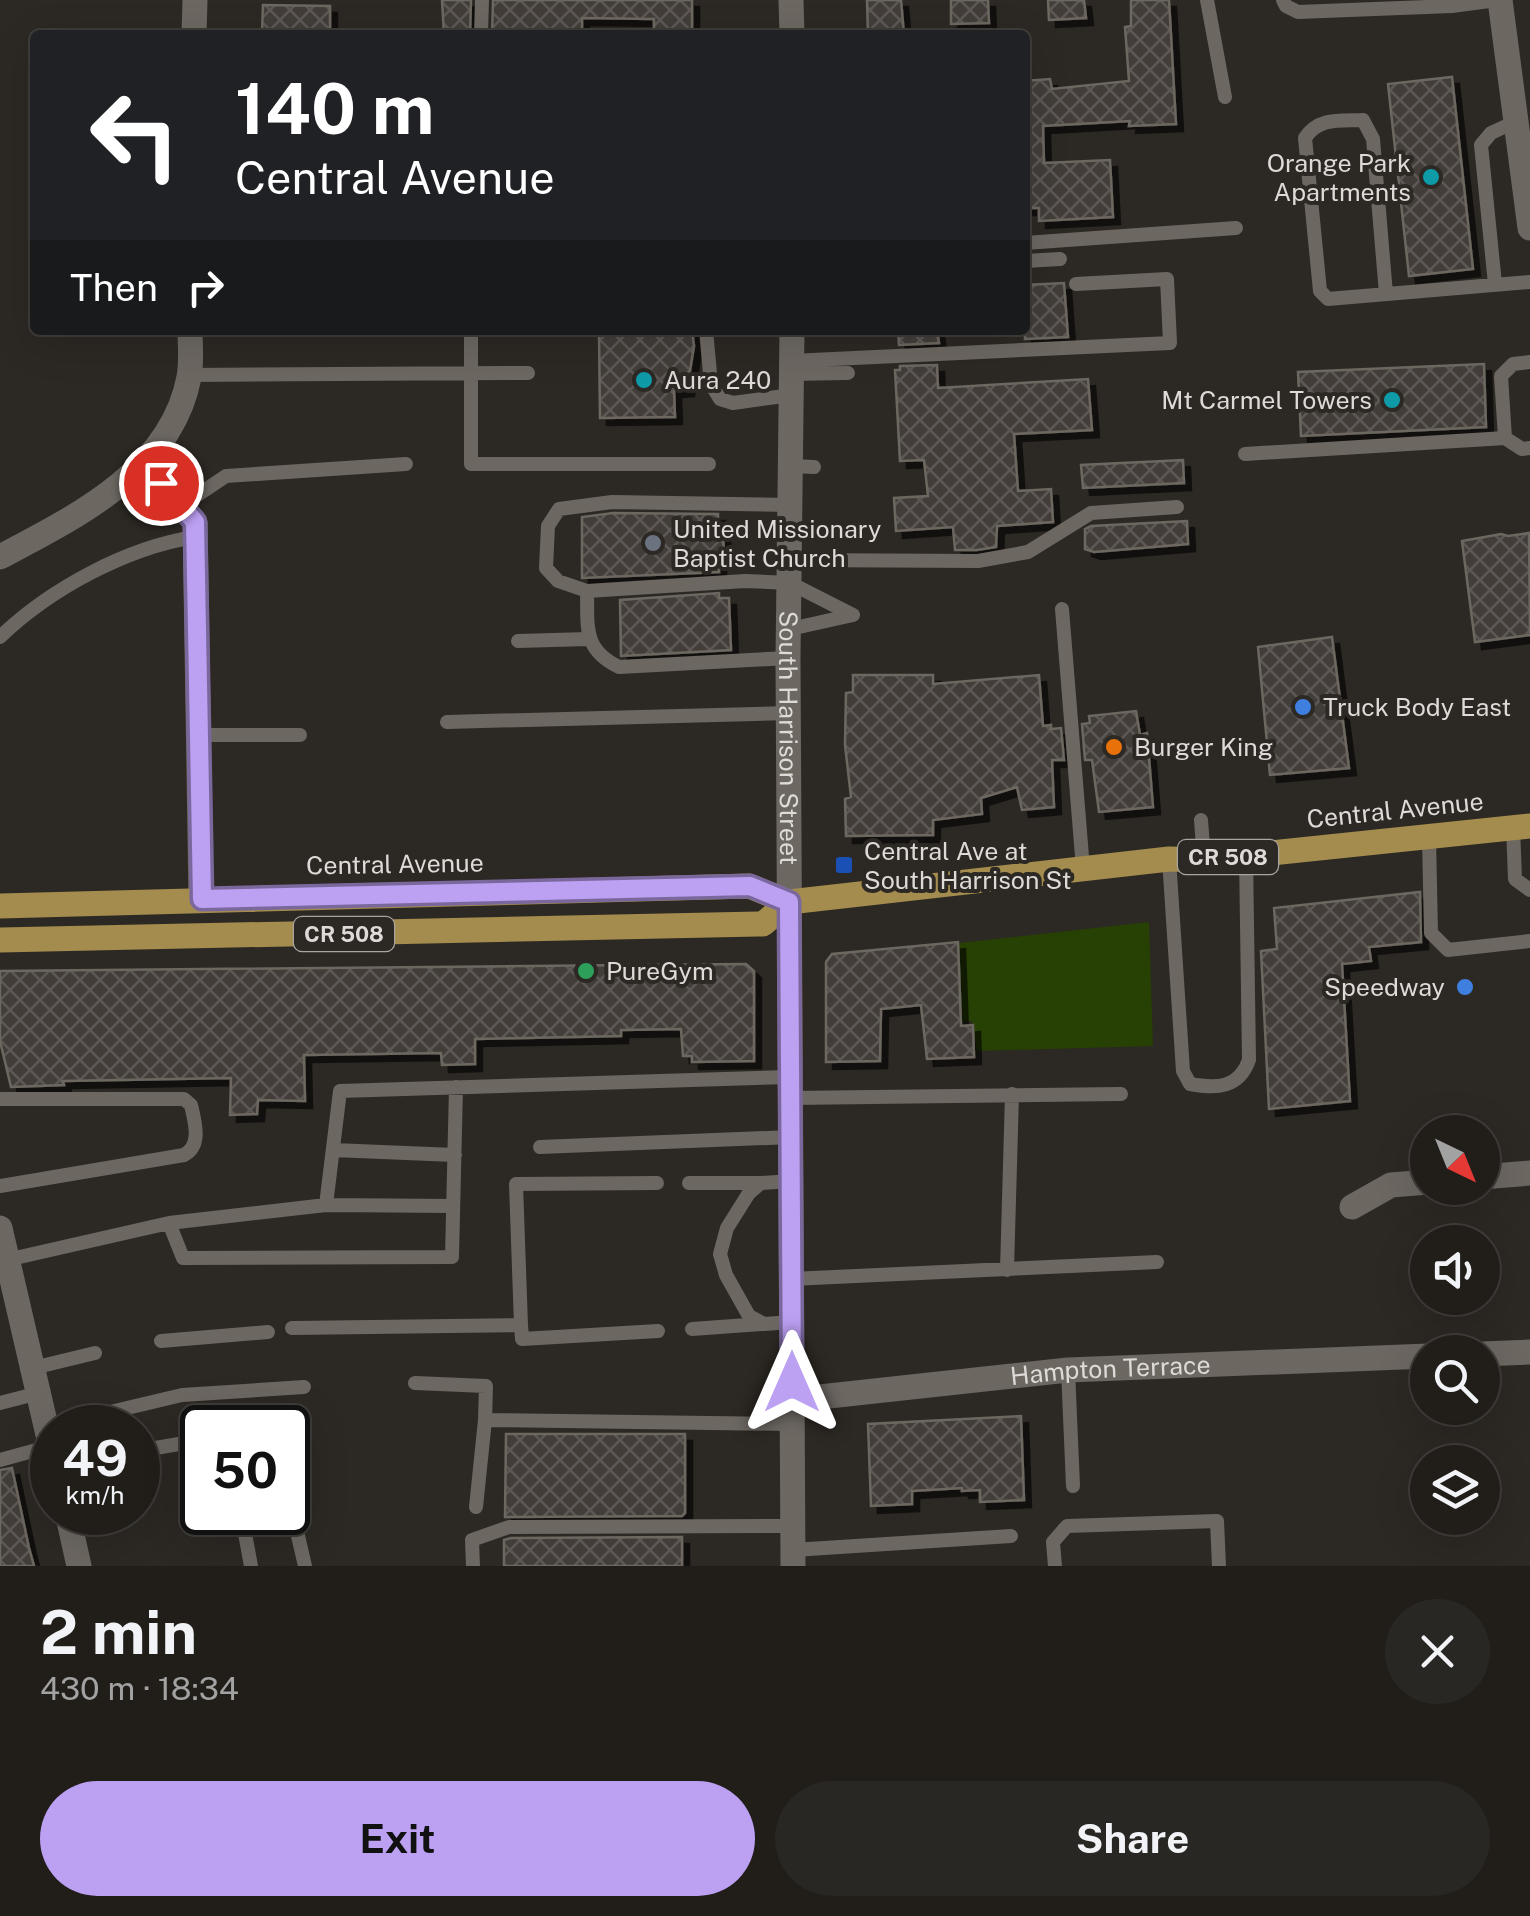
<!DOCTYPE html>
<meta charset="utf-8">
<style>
body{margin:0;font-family:"Public Sans",sans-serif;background:#292723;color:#f1f3f6;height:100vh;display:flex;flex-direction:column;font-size:38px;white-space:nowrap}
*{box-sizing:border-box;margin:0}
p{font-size:32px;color:#a2a2a2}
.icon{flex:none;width:55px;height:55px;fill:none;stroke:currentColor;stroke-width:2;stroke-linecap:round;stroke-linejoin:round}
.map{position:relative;height:1566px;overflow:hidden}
.sheet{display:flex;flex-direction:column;background:#211e1a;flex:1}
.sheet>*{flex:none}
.banner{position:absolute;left:30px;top:30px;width:1000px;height:305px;border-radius:10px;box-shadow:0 10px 40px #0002,0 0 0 2px #3e3c39;background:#202124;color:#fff;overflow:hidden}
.needle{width:65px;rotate:137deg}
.tools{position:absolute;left:1410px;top:1115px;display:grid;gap:20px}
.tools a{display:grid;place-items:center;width:90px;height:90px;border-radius:50%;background:#211e1a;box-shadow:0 10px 40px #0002,0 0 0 2px #3e3c39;font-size:50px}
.speed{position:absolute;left:30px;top:1405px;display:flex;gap:20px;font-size:50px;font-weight:700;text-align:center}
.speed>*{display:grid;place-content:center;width:130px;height:130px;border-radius:50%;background:#211e1a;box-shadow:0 10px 40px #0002,0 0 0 2px #3e3c39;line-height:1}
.speed small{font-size:25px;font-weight:400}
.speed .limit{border:5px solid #111;border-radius:15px;background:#fff;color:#111}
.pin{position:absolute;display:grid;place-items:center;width:85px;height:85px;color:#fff;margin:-42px;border:5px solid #fff;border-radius:50%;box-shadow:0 2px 10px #0007}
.me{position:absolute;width:110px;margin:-55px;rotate:0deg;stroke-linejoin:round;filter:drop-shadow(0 0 8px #0008)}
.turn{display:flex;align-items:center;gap:35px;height:210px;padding:0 40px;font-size:45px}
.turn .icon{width:130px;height:130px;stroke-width:2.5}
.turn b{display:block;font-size:70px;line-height:85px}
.then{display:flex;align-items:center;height:95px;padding:0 40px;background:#0003;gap:20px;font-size:38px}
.round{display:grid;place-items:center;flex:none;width:105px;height:105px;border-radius:52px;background:#292723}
.overview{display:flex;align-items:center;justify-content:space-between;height:170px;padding:0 40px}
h1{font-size:60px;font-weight:700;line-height:75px}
.cta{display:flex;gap:20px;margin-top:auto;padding:20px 40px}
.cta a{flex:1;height:115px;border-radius:60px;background:#bca0f2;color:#111;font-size:40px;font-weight:700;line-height:115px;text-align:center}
.cta a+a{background:#292723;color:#f1f3f6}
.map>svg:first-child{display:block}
.grass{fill:#274004}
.building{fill:url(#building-cross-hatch);stroke:#6c6761;stroke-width:2.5;filter:url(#shadow)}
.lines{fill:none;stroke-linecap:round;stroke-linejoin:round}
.service{stroke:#6c6761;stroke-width:14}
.minor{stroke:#6c6761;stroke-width:25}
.tertiary{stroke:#6c6761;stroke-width:25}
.secondary{stroke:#6c6761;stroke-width:25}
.primary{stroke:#a38c4d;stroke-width:25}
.route-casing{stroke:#7a689d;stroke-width:25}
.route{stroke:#bca0f2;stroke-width:18}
.culture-dot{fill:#0f9aa8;stroke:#2c2823;stroke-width:4}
.worship-dot{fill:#6b7280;stroke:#2c2823;stroke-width:4}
.shop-dot{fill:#3f7fe0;stroke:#2c2823;stroke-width:4}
.food-dot{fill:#e8710a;stroke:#2c2823;stroke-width:4}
.transit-dot{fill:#1a4fb4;stroke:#2c2823;stroke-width:4}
.leisure-dot{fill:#2e9e5b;stroke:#2c2823;stroke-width:4}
.labels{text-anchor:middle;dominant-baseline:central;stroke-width:8;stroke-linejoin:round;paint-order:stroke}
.shield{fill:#2c2823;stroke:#a8a5a1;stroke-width:2.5}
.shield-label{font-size:22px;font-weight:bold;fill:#dddad7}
.poi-label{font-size:25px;fill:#dddad7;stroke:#2c2823;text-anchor:start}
.street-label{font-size:25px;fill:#dddad7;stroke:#2c2823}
</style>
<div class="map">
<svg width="1530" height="1566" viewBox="0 0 1530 1566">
<defs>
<pattern id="building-cross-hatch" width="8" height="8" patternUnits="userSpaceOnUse" patternTransform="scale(2.5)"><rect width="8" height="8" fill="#423d38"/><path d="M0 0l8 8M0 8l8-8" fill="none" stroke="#5d5854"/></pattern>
<filter id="shadow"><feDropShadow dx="7" dy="7" stdDeviation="0" flood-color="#0009"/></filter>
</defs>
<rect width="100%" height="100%" fill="#2c2823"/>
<path class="grass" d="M1149 922 1153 1046 977 1051 972 1021 962 1022 959 943Z"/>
<path class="building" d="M442 0H471L470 35H444Z
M493 0H692V35H654V19L582 18V35H492Z
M867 0H901L904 35H868Z
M951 0H988L989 23 951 24Z
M1048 0H1084L1086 18 1049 20Z
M1131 0H1169L1176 124 1129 126 1130 121 1043 126 1044 163 1110 160 1113 217 1039 221V208H1025V81L1050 79 1052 89 1129 81 1125 27 1131 26Z
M263 5 330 6V31L262 32Z
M1452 77 1473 269 1409 276 1388 84Z
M1064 283 1068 337 1025 339V285Z
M599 330H692L694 346 687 389 674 390 675 417 600 418Z
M898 330H937L939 343 899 345Z
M1484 364 1486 427 1301 436 1298 372Z
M937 365 938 388 1088 379 1092 430 1014 434 1018 491 1051 489 1053 522 997 526 996 547 977 550H955L953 527 896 531 894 498 928 496 924 460 900 461 895 370H900V366Z
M1183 460 1184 483 1083 488 1081 465Z
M613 513 718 514V533H723L724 553H719V572L582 578V517Z
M1187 521 1188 544 1094 552 1085 549V529L1091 526Z
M1529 533 1530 635 1475 642 1462 541 1501 534 1508 536Z
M719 593V598H729L731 650 621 656 620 600Z
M1332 637 1349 768 1270 775 1258 647Z
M853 675H933V684L1039 675 1043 726 1051 725V729L1061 728 1064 760H1052L1054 807 1022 810 1017 787 981 798 982 814 933 820V835L846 836 845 799 851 797 845 745 846 693 853 692Z
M1136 711 1140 735 1147 733 1153 807 1099 812 1092 760H1085L1082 724 1090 723 1089 716Z
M1420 892 1421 942 1369 947 1371 961 1342 964 1350 1101 1269 1109 1261 951 1277 949 1274 908Z
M958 942 961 1026 973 1025 974 1057 927 1059 921 1005 881 1009 880 1061 826 1062V962L832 954Z
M746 964 754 971V1061L692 1062V1056H683L681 1029 621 1030V1036L475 1039V1064L442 1065 441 1053 304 1055 305 1101 258 1100 257 1114 230 1115 231 1078 63 1081 64 1085 11 1087 0 1041V971Z
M1021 1416 1024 1500 980 1502V1490L962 1491V1488L912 1491V1504L871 1506 868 1424Z
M506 1434H685V1513L682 1516 505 1517Z
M12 1468 29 1548 34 1566H0V1470Z
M682 1537V1566H504V1540L511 1538Z"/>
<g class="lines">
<path class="service" d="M1207 0 1225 97
M1283 0 1286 6 1298 12 1452 6 1497 0
M481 35 482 0
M1025 243 1236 228
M1025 261 1060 259
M1495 284 1481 145 1491 133 1517 121
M1386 294 1373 139 1363 120C1340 121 1319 117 1305 138L1320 291 1328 299 1530 282
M471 330V464H709
M706 330 711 384 720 399 733 403 791 395
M791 361 1170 343 1167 279 1076 284
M791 374 848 373
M190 375 528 373
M1505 438 1501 376 1513 364 1530 362
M1245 454 1505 438 1522 449 1530 448
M790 466 814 467
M790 505 612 502 559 509 548 526 546 568 558 581 587 591 745 581 790 583 853 615
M181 506 226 476 406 464
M790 560 978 561 1028 552 1091 513 1177 507
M587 591C588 626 582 649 619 667L788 658
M1062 609 1083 869
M790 629 853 615
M0 637C50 589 126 548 194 537
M518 641 588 639
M447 722 789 713
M199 735H300
M1201 820 1204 860
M1513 827 1515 879 1530 890
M1429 837 1431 933 1448 950 1530 941
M1169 859 1183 1071 1190 1084C1217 1089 1239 1088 1249 1060L1246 855
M790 1098 1121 1094
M0 1099H184L191 1105C195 1122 202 1146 184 1155L0 1186
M540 1147 791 1137
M333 1150 455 1155
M791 1181 761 1183 749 1193 727 1228 720 1254 726 1275 749 1316 764 1324 792 1322
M689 1183H761
M326 1205 453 1206
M169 1223 183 1258 452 1257 456 1087
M2 1261 169 1223 326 1205 340 1091 790 1077
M1007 1270 1012 1094
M791 1279 1157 1262
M521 1325 522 1339 658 1331
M292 1328 521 1325 516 1184 657 1183
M692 1329 761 1324
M161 1341 268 1332
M33 1368 95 1353
M1068 1370 1073 1486
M415 1383 486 1386 485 1420
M0 1403 39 1393
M47 1427 182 1395 304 1387
M138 1451 202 1440
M0 1460 51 1446
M288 1493 305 1566
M476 1507 485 1420 792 1424
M241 1512 251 1566
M793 1550 1011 1536
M473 1566 472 1540 509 1527 793 1526
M1055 1566 1053 1542 1067 1526 1217 1521 1219 1566"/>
<g class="minor">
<path d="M1500 0 1530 228"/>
<path d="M143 463 195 522 201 899"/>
<path d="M1482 1177 1530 1173"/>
<path d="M1352 1207 1391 1185 1428 1182"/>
<path d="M1482 1354 1530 1352"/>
<path id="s1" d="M792 1400 1068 1370 1428 1356"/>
</g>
<path class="tertiary" d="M0 1228 52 1452
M67 1512 79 1566"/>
<g class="secondary">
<path d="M791 0 792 35"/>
<path d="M194 35 195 0"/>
<path id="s2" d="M792 330 788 658 793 1566"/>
<path d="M0 557C76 517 172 470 189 377 192 362 190 345 190 330"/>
</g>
<path class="primary" d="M0 906 749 886 789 902 1169 859 1204 860 1530 826
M0 940 758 924H763L789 902"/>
</g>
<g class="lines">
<defs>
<path id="route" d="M161 483 195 522 202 899 750 886 789 902 792 1382"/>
</defs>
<use href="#route" class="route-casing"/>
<use href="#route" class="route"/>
</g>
<g class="culture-dot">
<circle cx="1431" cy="177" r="10"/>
<circle cx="644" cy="380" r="10"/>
<circle cx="1392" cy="400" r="10"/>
</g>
<circle class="worship-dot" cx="653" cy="543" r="10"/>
<g class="shop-dot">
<circle cx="1303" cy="707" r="10"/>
<circle cx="1465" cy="987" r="10"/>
</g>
<circle class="food-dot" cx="1114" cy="747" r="10"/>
<rect class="transit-dot" x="834" y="855" width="20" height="20" rx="5"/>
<circle class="leisure-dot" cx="586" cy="971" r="10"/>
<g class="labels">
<g class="shield">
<rect x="1178" y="840" width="100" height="34" rx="8"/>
<rect x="294" y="917" width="100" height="34" rx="8"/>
</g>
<g class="shield-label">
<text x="1228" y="857">CR 508</text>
<text x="344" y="934">CR 508</text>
</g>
<g class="poi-label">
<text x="1411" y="163" text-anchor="end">Orange Park<tspan x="1411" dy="29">Apartments</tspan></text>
<text x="664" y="380">Aura 240</text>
<text x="1372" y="400" text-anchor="end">Mt Carmel Towers</text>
<text x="673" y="529">United Missionary<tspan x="673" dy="29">Baptist Church</tspan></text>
<text x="1323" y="707">Truck Body East</text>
<text x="1134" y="747">Burger King</text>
<text x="864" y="851">Central Ave at<tspan x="864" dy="29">South Harrison St</tspan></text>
<text x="606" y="971">PureGym</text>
<text x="1445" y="987" text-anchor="end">Speedway</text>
</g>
<g class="street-label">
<text stroke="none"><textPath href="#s2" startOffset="408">South Harrison Street</textPath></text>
<text transform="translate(1395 810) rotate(-6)">Central Avenue</text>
<text transform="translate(395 864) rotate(-1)">Central Avenue</text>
<text stroke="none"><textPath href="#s1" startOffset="320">Hampton Terrace</textPath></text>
</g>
</g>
</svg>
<div class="tools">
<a><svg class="needle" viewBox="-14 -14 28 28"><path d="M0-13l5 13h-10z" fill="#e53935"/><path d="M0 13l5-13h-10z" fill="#a2a2a2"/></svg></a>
<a><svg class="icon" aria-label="sound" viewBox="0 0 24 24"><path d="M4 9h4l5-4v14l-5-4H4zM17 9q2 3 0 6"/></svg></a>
<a><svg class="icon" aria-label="search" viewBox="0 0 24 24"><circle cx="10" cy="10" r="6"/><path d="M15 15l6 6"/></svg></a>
<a><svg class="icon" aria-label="layers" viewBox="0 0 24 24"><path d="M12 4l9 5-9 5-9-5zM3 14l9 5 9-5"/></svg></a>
</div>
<div class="speed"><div>49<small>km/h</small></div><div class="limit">50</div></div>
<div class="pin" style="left:161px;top:483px;background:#d93025"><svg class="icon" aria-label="arrive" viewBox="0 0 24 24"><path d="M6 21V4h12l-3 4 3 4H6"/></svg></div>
<svg class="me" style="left:792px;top:1382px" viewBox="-20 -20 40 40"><path d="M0-17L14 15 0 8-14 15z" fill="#bca0f2" stroke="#fff" stroke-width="4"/></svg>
<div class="banner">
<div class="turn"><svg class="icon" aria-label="left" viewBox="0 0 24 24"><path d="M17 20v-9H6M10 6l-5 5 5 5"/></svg><div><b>140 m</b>Central Avenue</div></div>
<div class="then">Then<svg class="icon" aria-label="right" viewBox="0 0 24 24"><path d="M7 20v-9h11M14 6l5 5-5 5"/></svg></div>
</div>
</div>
<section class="sheet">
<div class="overview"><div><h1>2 min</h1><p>430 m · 18:34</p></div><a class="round"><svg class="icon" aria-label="close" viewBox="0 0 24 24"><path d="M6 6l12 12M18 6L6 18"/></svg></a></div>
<div class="cta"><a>Exit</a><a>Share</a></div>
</section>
